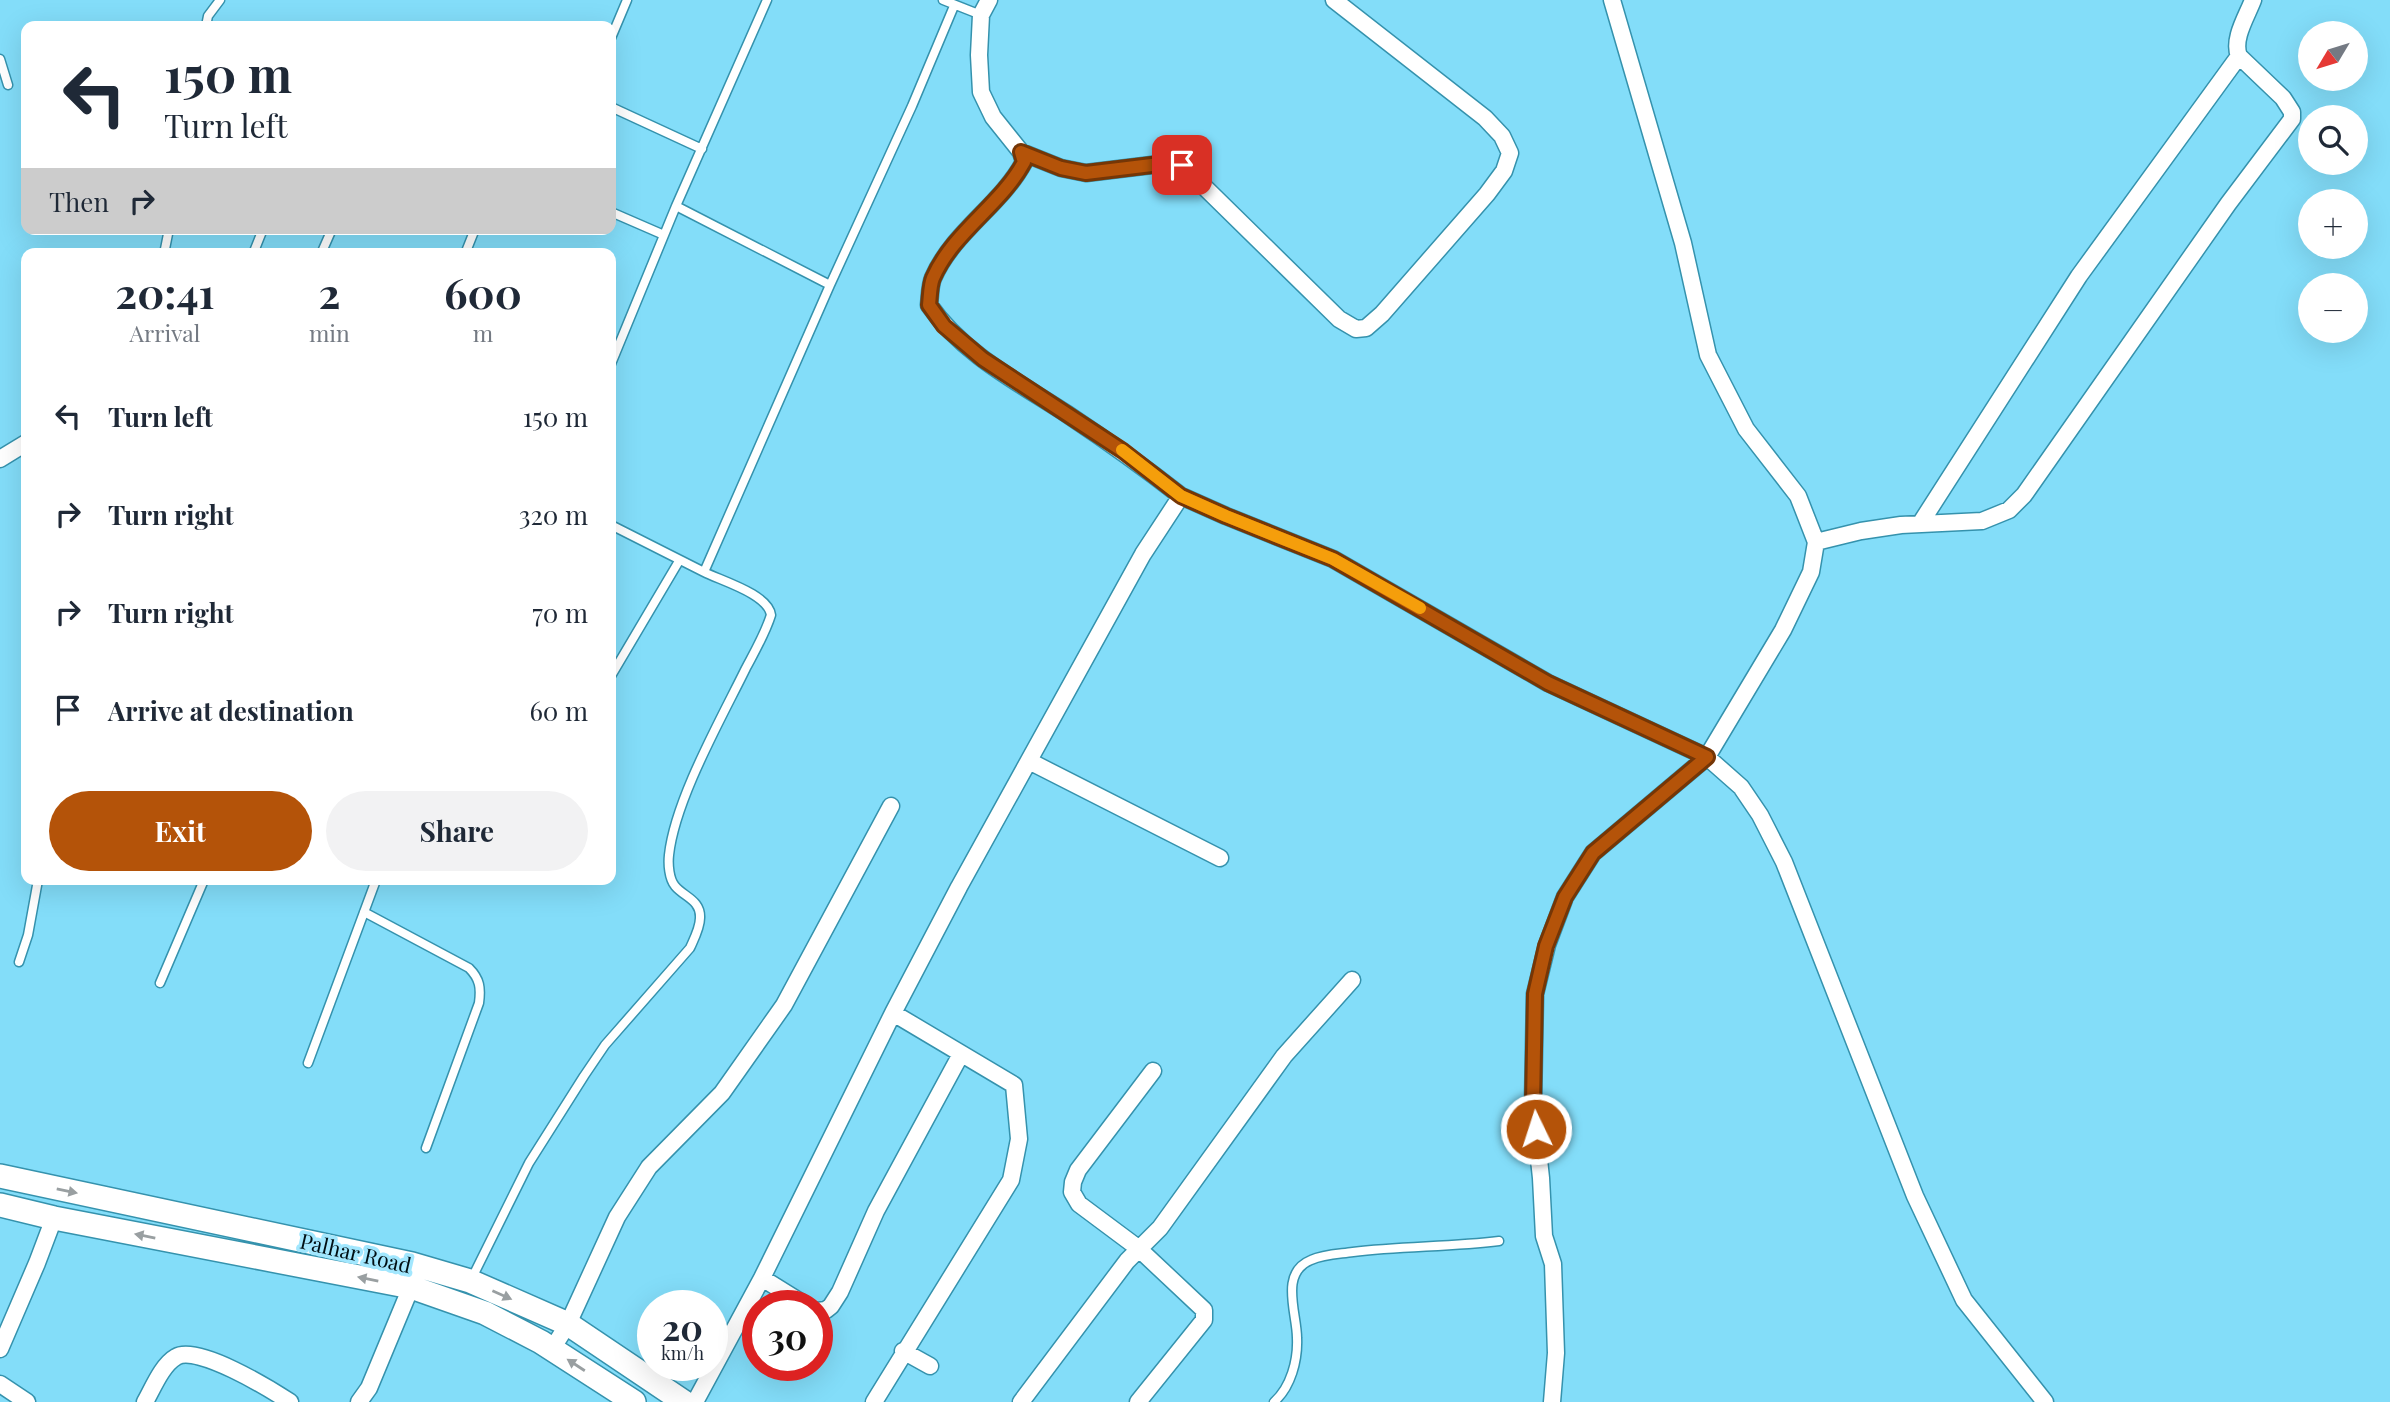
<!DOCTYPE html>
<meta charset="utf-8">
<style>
body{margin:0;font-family:"Playfair Display",serif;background:#f2f2f3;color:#1f2937;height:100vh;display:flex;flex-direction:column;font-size:26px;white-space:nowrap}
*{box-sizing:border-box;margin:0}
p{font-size:23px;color:#747a83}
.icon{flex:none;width:38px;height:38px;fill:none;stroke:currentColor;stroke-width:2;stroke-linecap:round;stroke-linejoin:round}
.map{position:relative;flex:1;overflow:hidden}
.panel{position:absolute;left:21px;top:248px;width:595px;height:637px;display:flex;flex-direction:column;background:#fff;border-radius:14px;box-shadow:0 7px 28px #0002}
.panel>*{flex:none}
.hud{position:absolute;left:21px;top:21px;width:595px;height:214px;border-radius:14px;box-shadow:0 7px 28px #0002;background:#fff;color:#1f2937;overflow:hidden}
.needle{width:46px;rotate:232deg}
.buttons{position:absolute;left:2298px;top:21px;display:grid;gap:14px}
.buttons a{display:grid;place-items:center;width:70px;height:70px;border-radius:50%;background:#fff;box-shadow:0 7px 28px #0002;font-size:35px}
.speed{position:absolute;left:637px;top:1290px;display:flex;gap:14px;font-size:35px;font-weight:700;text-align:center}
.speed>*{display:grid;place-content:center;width:91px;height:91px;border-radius:50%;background:#fff;box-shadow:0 7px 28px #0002;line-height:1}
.speed small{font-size:18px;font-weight:400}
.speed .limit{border:10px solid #d22;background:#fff;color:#111}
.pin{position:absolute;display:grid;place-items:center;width:60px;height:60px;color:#fff;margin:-30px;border-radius:14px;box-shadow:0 4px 10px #0006}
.me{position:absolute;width:77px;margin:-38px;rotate:356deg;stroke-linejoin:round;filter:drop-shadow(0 0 5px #0008)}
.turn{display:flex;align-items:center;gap:24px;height:147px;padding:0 28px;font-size:32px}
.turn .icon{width:91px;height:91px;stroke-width:2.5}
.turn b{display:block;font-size:49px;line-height:60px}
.then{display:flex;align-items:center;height:66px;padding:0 28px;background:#0003;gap:14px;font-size:26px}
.eta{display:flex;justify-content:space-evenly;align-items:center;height:119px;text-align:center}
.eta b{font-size:42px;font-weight:700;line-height:49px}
.action{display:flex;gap:14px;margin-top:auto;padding:14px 28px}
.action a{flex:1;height:80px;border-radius:42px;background:#b45309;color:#fff;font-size:28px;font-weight:700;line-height:80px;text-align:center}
.action a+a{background:#f2f2f3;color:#1f2937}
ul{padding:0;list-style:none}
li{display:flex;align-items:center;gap:21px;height:98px;padding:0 28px}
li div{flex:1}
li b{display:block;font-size:26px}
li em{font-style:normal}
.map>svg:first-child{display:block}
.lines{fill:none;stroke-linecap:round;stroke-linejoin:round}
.service-casing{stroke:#3592ad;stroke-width:11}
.minor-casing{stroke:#3592ad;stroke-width:19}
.secondary-casing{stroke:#3592ad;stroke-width:26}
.service{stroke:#fff;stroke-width:8}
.minor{stroke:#fff;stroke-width:16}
.secondary{stroke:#fff;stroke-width:23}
.oneway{fill:#999fa1}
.route-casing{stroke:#753606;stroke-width:18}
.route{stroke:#b45309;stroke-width:12}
.slow{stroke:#f59e0b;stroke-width:12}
.labels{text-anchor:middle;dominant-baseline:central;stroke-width:7;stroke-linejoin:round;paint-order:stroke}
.street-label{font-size:21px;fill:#000f14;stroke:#a2e7fe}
</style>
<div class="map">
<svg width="2390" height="1402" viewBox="0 0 2390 1402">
<rect width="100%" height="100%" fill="#83ddf9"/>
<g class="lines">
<defs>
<path id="service" d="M943 0 981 15
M206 26 208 16 220 0
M611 38 627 0
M0 59 8 85
M611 107 702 149
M676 206 830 285
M611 212 664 235
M164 254 169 229
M253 254 263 229
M321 254 332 229
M465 254 475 229
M611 364 676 206 767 0
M611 525 704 572 830 285 912 106 954 6
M611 676 679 561
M364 912 469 968C480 979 481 988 479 1003L426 1148
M19 962 28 935 38 880
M160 983 204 880
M308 1063 376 880
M471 1280 529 1163 584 1076 605 1045 690 948C694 939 700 928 700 918 701 900 684 897 675 886 669 879 668 864 669 855 675 800 721 719 746 668 755 651 765 634 771 615 768 594 722 581 704 572
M1274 1402C1291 1387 1298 1360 1297 1338 1297 1313 1279 1273 1311 1260 1324 1254 1339 1254 1353 1252 1401 1246 1450 1247 1499 1241"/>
<path id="minor" d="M989 0 981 15 979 55 981 92 993 117 1021 152 1024 162C1001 205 953 232 933 278 930 285 930 296 929 305 963 354 1018 382 1067 414 1106 440 1144 467 1181 496
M1021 152 1061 168 1086 173 1160 164 1182 165 1339 319 1356 329 1366 328 1382 314 1487 194 1504 171 1510 153 1502 136 1485 118 1334 0
M0 459 26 443
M1920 524 2079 276 2239 56
M1816 542 1861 531 1901 525 1982 521 2009 510 2024 495 2228 204 2292 119V112L2283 98 2239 56C2232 39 2247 16 2253 0
M1029 761 1220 858
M762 1278 807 1306
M817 1311 826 1310 831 1306 840 1292 876 1211 961 1054
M0 1349 37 1263 54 1218
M552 1349 568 1324 617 1217 649 1167 722 1093 784 1005 891 806
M903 1351 930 1366
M0 1384 27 1402
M145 1402C153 1388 162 1365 176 1357 197 1344 270 1389 290 1402
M359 1402 369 1388 411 1287 412 1277
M695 1402 762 1278 893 1013 959 887 1143 554 1181 496 1226 516 1333 559 1548 683 1707 757 1741 787 1760 815 1784 862 1915 1196 1964 1300 2045 1402
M874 1402 1011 1180 1019 1139 1014 1085 893 1013
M1021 1402 1127 1261 1160 1228 1284 1056 1352 980
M1138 1402 1204 1320V1310L1138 1248 1079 1204 1072 1192 1073 1182 1078 1170 1153 1071
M1552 1402 1556 1353 1553 1264 1544 1236 1541 1178 1533 1104 1535 994 1547 945 1565 897 1593 853 1707 757 1783 630 1811 572 1816 542 1798 496 1746 429 1708 355 1683 243 1612 0"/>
<path id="secondary" d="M0 1176 412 1264 470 1281 568 1324 684 1402
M0 1205 54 1218 411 1287 485 1313 541 1342 634 1402"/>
</defs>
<use href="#service" class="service-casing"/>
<use href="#minor" class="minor-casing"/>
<use href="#secondary" class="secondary-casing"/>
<use href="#service" class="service"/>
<use href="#minor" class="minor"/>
<use href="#secondary" class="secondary"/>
</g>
<defs><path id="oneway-solid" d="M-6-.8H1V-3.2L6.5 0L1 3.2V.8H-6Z" transform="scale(1.75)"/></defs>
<g class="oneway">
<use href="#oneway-solid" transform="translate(67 1191) rotate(12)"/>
<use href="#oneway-solid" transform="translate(145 1236) rotate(-169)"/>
<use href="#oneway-solid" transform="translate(368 1279) rotate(-169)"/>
<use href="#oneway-solid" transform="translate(502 1295) rotate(24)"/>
<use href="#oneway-solid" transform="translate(576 1365) rotate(-147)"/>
</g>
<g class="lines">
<defs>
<path id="route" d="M1182 165 1160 164 1086 173 1061 168 1021 152 1024 162C1001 205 953 232 933 278 930 285 930 296 929 305L944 326 983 359 1123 451 1181 496 1226 516 1333 559 1548 683 1707 757 1593 853 1565 897 1546 946 1535 994 1533 1104 1536 1129"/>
</defs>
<use href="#route" class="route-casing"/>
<use href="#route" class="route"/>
<path class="slow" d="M1122 450 1181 496 1226 516 1333 559 1420 608"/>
</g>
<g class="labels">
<g class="street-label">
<text transform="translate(356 1252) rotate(13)">Palhar Road</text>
</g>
</g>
</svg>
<div class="buttons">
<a><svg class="needle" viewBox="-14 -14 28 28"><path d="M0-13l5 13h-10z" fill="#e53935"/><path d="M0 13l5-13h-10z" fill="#747a83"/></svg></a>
<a><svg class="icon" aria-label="search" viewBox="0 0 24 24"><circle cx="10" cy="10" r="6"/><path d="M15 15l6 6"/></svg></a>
<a>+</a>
<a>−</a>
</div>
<div class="speed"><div>20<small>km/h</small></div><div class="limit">30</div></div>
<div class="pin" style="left:1182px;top:165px;background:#d93025"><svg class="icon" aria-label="arrive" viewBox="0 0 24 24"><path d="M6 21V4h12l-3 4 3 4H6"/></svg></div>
<svg class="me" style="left:1536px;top:1129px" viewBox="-20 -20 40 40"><circle r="17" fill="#b45309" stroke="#fff" stroke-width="3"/><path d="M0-11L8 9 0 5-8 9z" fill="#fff"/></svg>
<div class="hud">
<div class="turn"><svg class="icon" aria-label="left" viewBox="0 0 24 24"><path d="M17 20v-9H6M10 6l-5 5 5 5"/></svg><div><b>150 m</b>Turn left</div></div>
<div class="then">Then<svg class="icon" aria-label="right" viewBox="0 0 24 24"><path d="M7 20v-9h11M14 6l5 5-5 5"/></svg></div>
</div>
<section class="panel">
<div class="eta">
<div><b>20:41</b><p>Arrival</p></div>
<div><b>2</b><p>min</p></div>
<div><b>600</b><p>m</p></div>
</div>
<ul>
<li><svg class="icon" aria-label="left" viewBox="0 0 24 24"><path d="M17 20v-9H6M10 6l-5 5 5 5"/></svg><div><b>Turn left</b></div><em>150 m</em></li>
<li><svg class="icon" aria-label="right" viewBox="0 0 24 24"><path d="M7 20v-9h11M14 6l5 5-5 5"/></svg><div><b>Turn right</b></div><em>320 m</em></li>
<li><svg class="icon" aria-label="right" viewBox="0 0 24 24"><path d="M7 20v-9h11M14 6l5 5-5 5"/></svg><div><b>Turn right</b></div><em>70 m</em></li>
<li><svg class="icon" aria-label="arrive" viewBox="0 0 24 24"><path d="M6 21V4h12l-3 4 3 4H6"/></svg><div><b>Arrive at destination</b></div><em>60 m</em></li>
</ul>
<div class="action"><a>Exit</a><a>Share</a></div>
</section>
</div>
